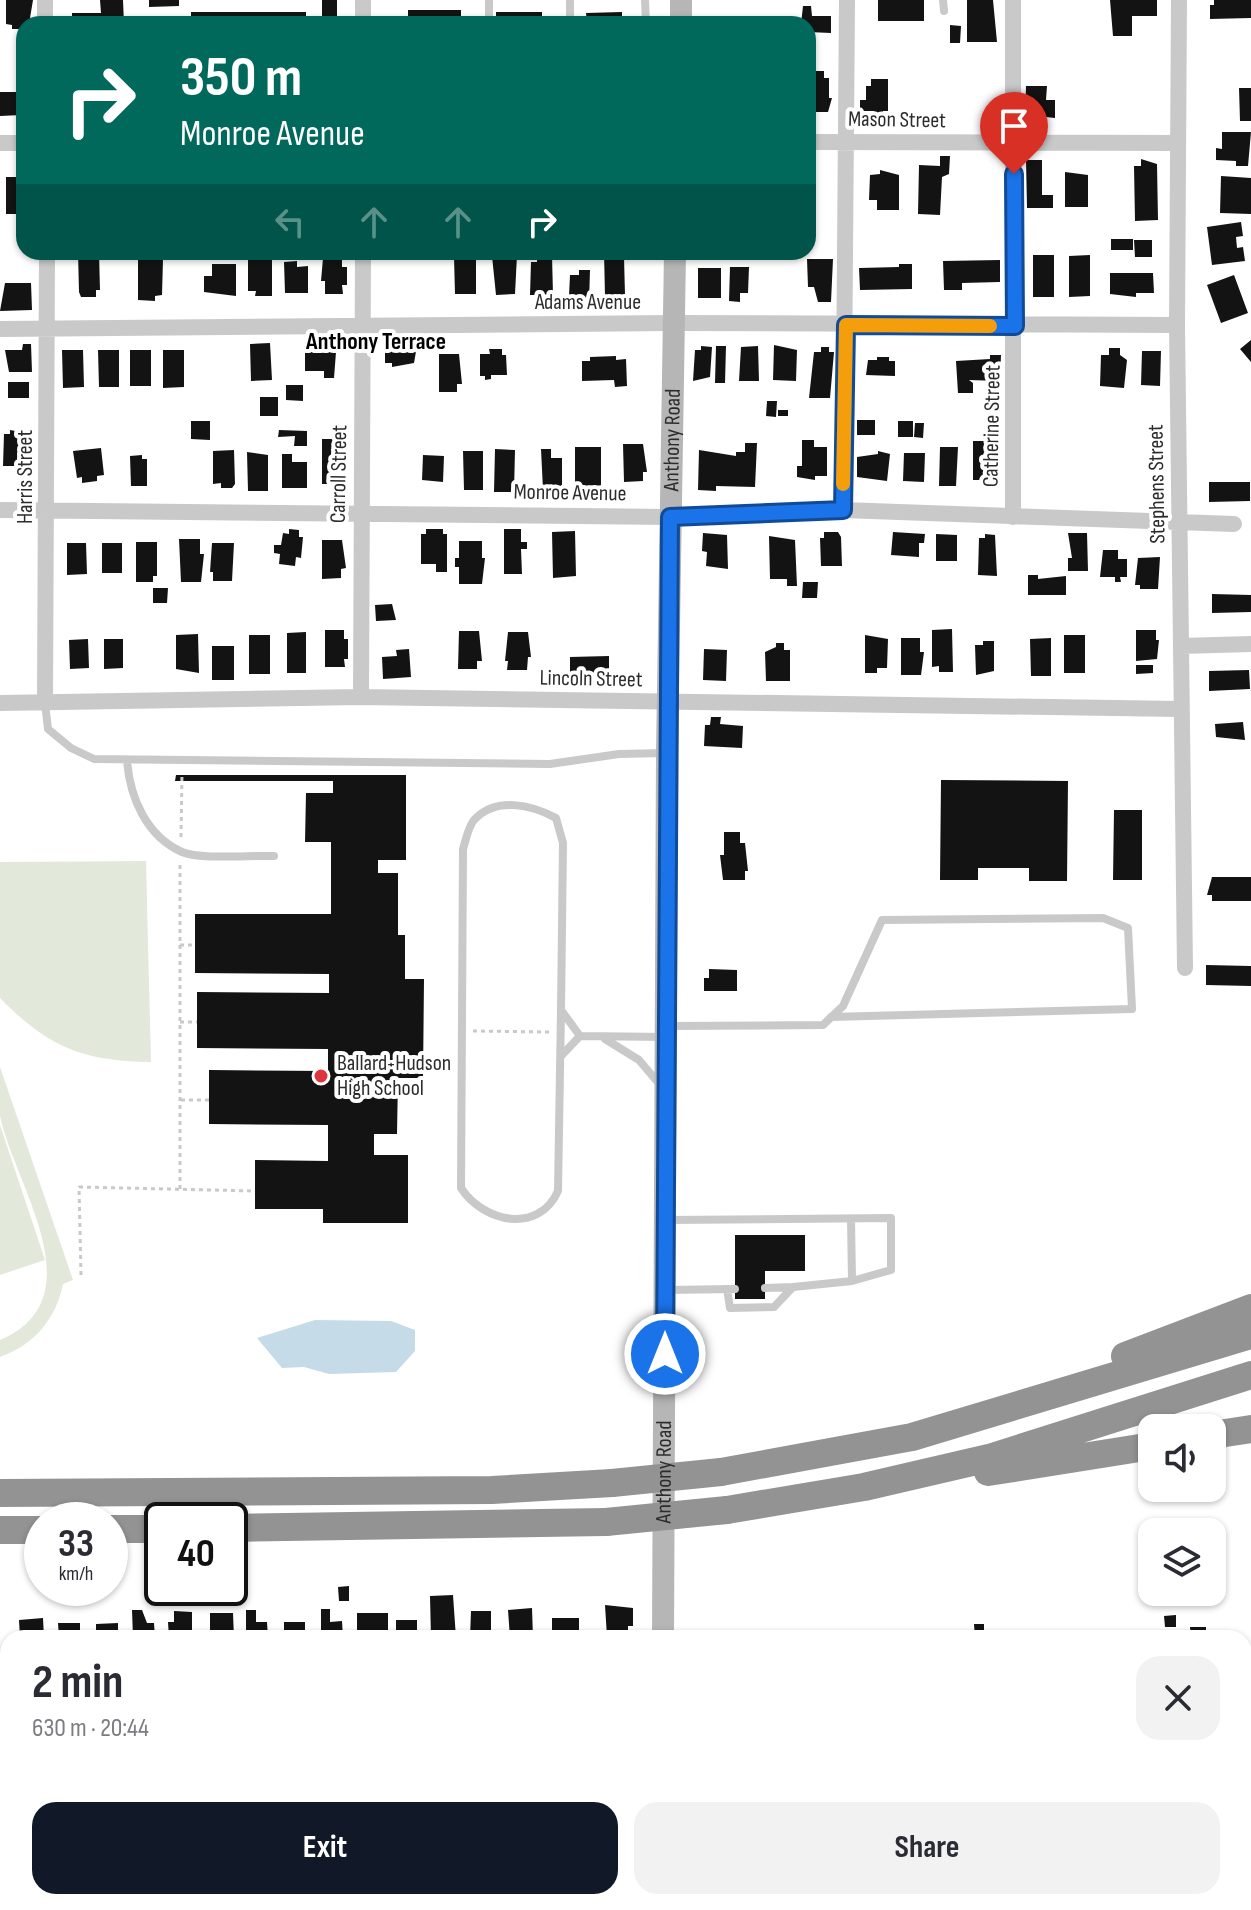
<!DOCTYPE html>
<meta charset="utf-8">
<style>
body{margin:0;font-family:"Sofia Sans Condensed",sans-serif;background:#f2f2f3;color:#2b2b33;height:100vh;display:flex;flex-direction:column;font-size:30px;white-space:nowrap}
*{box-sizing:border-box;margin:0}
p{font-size:26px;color:#7c7c81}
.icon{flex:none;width:44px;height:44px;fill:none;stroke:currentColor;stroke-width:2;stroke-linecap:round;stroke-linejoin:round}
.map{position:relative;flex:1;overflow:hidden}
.panel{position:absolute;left:0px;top:1630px;width:1252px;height:280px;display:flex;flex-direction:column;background:#fff;border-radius:24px 24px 0 0;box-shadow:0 2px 6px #0004}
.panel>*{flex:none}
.hud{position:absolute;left:16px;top:16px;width:800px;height:244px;border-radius:24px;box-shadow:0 2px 6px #0004;background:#00695c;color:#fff;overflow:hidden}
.tools{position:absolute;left:1138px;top:1414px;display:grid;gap:16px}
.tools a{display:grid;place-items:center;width:88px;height:88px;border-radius:16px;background:#fff;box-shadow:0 2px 6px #0004;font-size:40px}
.speed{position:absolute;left:24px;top:1502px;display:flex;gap:16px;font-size:40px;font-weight:700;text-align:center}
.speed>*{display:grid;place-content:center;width:104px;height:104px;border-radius:50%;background:#fff;box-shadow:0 2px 6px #0004;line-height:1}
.speed small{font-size:20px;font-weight:400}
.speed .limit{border:4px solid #111;border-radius:12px;background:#fff;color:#111}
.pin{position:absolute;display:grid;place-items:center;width:68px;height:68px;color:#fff;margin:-82px -34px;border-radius:50% 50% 50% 0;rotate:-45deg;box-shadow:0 0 8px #0007}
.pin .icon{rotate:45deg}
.me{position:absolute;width:88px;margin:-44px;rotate:0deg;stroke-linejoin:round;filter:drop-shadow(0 0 6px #0008)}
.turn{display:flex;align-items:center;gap:28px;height:168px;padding:0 32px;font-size:36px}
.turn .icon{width:104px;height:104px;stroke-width:2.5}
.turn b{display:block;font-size:56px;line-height:68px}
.lanes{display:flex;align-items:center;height:76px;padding:0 32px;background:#0003;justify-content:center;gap:40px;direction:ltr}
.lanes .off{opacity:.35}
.round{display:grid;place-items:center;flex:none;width:84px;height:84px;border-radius:24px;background:#f2f2f3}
.overview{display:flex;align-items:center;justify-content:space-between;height:136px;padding:0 32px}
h1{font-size:48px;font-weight:700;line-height:60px}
.primary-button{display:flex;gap:16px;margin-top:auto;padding:16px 32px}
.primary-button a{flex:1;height:92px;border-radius:24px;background:#111827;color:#fff;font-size:32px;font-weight:700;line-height:92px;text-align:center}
.primary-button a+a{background:#f2f2f3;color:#2b2b33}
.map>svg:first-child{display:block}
.green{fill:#e2e9da}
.water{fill:#c6dbe8}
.building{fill:#131313}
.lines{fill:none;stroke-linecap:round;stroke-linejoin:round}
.path{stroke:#c9c9c9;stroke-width:3;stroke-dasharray:4 4;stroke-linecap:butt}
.lane{stroke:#c9c9c9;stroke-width:8}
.street{stroke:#c9c9c9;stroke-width:16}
.secondary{stroke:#b6b6b6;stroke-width:22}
.highway{stroke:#939393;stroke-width:28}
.highway-bridge{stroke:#939393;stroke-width:28}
.route-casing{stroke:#114b97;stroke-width:20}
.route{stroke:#1a73e8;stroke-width:14}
.slow{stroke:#f59e0b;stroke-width:14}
.poi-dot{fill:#dc353f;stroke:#fff;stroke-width:3}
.labels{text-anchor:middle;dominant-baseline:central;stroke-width:8;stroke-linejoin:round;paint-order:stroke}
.street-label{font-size:22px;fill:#2c2c2c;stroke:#fff}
.poi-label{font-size:22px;fill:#2c2c2c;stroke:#fff;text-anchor:start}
.neighbourhood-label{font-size:24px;font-weight:bold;fill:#000;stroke:#fff}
</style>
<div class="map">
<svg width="1251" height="1910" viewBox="0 0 1251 1910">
<rect width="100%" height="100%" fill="#fff"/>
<path class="green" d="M146 861 151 1062C82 1061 48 1047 0 998V862Z
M0 1067 73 1280 63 1284C56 1319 34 1345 0 1357V1340C98 1298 14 1184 0 1116 0 1101 0 1083 0 1067Z
M0 1125 45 1260 0 1275Z"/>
<path class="water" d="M315 1320 391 1321 415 1330V1351L396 1372 329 1374 304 1367 282 1368 257 1338Z"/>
<path class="building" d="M6 0H33L29 24H24V29H12V25L6 24Z
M100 0H123L124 24H72V13H101Z
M149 0H179V6L149 7Z
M322 0H337V24H322Z
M878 0H924V21H878Z
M967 0H993L997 42H967Z
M1110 0H1157V16H1132V36H1113Z
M1214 0H1251V18L1210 19V5H1214Z
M803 6H811L812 16H831V33L808 32V24H801Z
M408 10H461V24H408Z
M191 12H306V24H191Z
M496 12H542V24H496Z
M622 12V24H587L586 13Z
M737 20H775V24H737Z
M950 25 961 26 960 43H950Z
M808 71H824V78H829V98H832L828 112H813V108H808Z
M871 79H888V111H883V116H874V111H860V100H866V86H871Z
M1026 86H1047L1046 100H1055V118L1046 117V121L1025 117Z
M1239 88H1251V121H1240Z
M0 92H20L21 115 0 116Z
M1222 132H1251L1248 166H1236V161L1216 160V148L1222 149Z
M940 156H950L949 174 942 177 940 215 918 214 919 165 940 166Z
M1141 159 1157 164 1158 220 1135 221 1134 166H1141Z
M1026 160H1042V195H1053V208H1027Z
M880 170 899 175V210H877V200H869L870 175 880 174Z
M1065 172 1088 175V207H1065Z
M1221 176 1251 178V214L1220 213Z
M6 177H24V214H6Z
M1241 222 1243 236 1236 237 1237 248 1243 247 1245 261 1212 265 1207 227Z
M1111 239H1133V250H1111Z
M1134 240H1152V257H1135Z
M78 252H99L100 290H96V297H81L79 292Z
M138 252H170V259H163L162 295 155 296V301L138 300Z
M256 252 272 257V296H255L256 291H248V256H256Z
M604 252H619V257H624L625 295 605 296Z
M517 255 515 294 496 295 492 256Z
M537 255H552L553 295H530L531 262H537Z
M1033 255H1054V297H1033Z
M1090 255V296L1069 297V256Z
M454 257H476V294H455Z
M323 258H342V267H347V285H342L343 294H325V281H321Z
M807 259H833L831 302H818L814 287H808Z
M1000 260V282L962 283V290H944L943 261Z
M297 261V267L308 266V293H285L284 262Z
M212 264H236V296L204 292V276H212Z
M899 264H912V289L860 290 859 268 899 267Z
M730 267H749L748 293H740V302L729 301Z
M698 268H721V298H698Z
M579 270H590L589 302 576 301V296H569L570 275H579Z
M1110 273H1153L1154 293H1136V297L1110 294Z
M1234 275 1248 313 1221 323 1207 285Z
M5 283H31L32 310 0 311Z
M385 339 418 340 414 363 392 367V363H385Z
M1251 340V362L1240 349Z
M270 343 272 380 251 381 250 344Z
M23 344H31L32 372H9L5 350H22Z
M774 345 797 350 796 381 773 380Z
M319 346H331V352H336L334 378H324V371H305V351H320Z
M701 346 712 347 710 377 693 381 695 350H701Z
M716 346H726L725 383H715Z
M758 346 759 381H739L741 347Z
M821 347H829V352H834L830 398H809L814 352H821Z
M1109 348H1120V355L1127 360 1124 388 1100 386 1101 355H1109Z
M489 349H502V355H506L507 375H491V379L485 380V376H480V354H490Z
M62 350H83L84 387 63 388Z
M98 350H119V387H99Z
M130 350H151V386H130Z
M163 350H184V387L163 388Z
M1142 351H1161L1160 386 1141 385Z
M439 354H459L462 384H457V392H439Z
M990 355H1001L1000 381 969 380 973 383V393H958L956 361 990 359Z
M616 356V360L626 359 627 386 615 387 614 380 582 381V361H590V357Z
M877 357H889V361H895V376L866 375 868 360H877Z
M8 382H29V398H8Z
M286 385H303V401L286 400Z
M260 397H278V416H260Z
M767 401H777L776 417 766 416Z
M778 410H788V416H778Z
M857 420H875V435H857Z
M191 421H210V440L191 439Z
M898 421H913V437H898Z
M915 423H924L923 438 914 437Z
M10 430 26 433V466H3L4 434H10Z
M279 430 307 431V446H294L295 436 278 437Z
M322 439H342V455H347L343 484H322Z
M802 440H814V447H827V476H815V480L797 477V466H802Z
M973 441H994V480H973Z
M745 443H757L755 487 716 486V491L698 490 699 450 736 456V452H745Z
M623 444H643L647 472H643V481L624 482Z
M575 447H601V486H597V491H578L575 486Z
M940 447H958L956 486H939Z
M101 448 104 475 97 476V481L82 483V477L77 478 73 451Z
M495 449 515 450 514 492H494Z
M541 449H551V458H562V490H543Z
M234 450 235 484 232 488H221V483L213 484V451Z
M463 451H483V490H464Z
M878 451 890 454 887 481 857 477V457L878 454Z
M247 452 268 455V491H248Z
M904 453H925L924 482 903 481Z
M282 454H292V462H307V488H282Z
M142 455V459H147V486H131L130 456Z
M423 455 444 456 443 482 422 480Z
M1209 482H1250V501L1209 502Z
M289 529 299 530V537H303L301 558 296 557 295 566 279 564 280 554 274 553V545H281L283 533 289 534Z
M426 529H443V534H447V572H436V564H421V534H426Z
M504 529H521V542H527V549H521L522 574H504Z
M575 531 576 576 553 578 552 532Z
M824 532H838L841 537 842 566H821L820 538H824Z
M893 532 925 534 924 543H919V557L891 555Z
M703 533 727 535 728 569 706 566 707 552 702 551Z
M1068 533H1087L1088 571H1068V558H1072Z
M936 534 957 535V561H936Z
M985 534 995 535 997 576 978 575 979 538H985Z
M769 536 795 540 797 586H787V579H770Z
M179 539H200V554H204L201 582H181Z
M322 540H342L346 568 341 569V578L322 579Z
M459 541H482V558H485L482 584H459V567H455V558H459Z
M136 542H157V576H153V582H136Z
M67 543H86L87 574 67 575Z
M102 543H122V573H102Z
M212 543H234L232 581H213V572H210Z
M1103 550H1118V559H1127V577H1120L1121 582H1115V577H1100Z
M1160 557 1158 589H1140V585H1135L1138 558Z
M1028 575H1038V579L1066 576V595H1028Z
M803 582H818L817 598H802Z
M153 588H168L167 603H153Z
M1212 594 1251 595V612L1212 613Z
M392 604 396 620 376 621 375 605Z
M952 629 953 672H939V666L932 667V630Z
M325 630H344V639H348V659H344L345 667H325Z
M1136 630H1156V640H1159L1157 659 1136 661Z
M459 631H479L482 661H477V669H458Z
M306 632V673H287V633Z
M508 632H528L531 657H528L527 670H507L508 661H505Z
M198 634 199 673 176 669V635Z
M249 635H270V674H249Z
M865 635 888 639 887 668H877V673H865Z
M1064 635H1085V673H1064Z
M901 638H920V652H924L921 675H901Z
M1051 638V676H1031L1030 639Z
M88 639 89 668 70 669 69 640Z
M104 639H123V668L104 669Z
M983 641H994V671L976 675 975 645H983Z
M776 643H784V650H790V681H766L765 652 776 647Z
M212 646H234V680H212Z
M409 649 411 677 383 679 382 657 397 656 396 650Z
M704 649 727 650 726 681 703 680Z
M609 656V676H570V657Z
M1136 665H1153V673L1136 674Z
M1249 670 1250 689 1209 691V671Z
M711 717H721L720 724 743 726 742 748 704 746 705 725H710Z
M1243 722 1245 740 1216 737 1215 724Z
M176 775H406V860H378V873H398V935H405V979H424L423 1078H398L397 1134H374V1155H408V1223H323V1209H255V1160L328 1161V1125L209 1124V1070L328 1071V1049L197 1048V992L329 993V974L195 973V914H331V842H305L306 793H333V781H175Z
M941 780 1068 781 1067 881H1029V868H978V880H940Z
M1114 810H1142V880H1113Z
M724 832H740V843H745L748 871H745V880H723L720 855H724Z
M1212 877H1251V901H1212V895H1207Z
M1206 965 1251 966V986L1206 985Z
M709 969 737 970V991H704V978H709Z
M735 1235H805V1271H765V1299H735Z
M349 1586V1601H339L338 1587Z
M223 1588 224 1605 209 1606V1589Z
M453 1595 456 1638H431L430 1596Z
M605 1605 633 1608V1626H628V1637H607Z
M532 1608 533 1638H510L508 1610Z
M321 1609H330V1622L342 1621 343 1638H321Z
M132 1610H142L147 1623H154L155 1638H133Z
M246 1610H256V1622H267L268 1638H246Z
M174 1611 192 1612V1638H169L168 1622H174Z
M471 1611H491V1638H470Z
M210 1613H233L234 1638H210Z
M357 1613H388V1637L357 1638Z
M1176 1615V1627H1165L1164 1616Z
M43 1618 44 1638H20L19 1620Z
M552 1618H579V1635L552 1636Z
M396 1620H417V1638H396Z
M284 1622H305V1638H284Z
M58 1623H80V1638H59Z
M118 1623V1638H96V1624Z
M974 1624H984V1638H975Z
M1190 1627H1206V1638H1191Z
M153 1902 155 1910H141L139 1905Z
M178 1902H197L198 1910H170V1903Z
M216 1902H245V1910H217Z
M262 1902H289V1910H263Z
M305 1902H332L333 1910H305Z
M704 1902H728V1910H703Z
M765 1902H787V1910H765Z
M813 1902H832L831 1910H812Z
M891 1902H911V1910H891Z
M993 1902H1017V1910H993Z
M1115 1902H1136V1905H1115Z
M1196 1902 1214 1905V1910H1196Z
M1158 1905 1179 1906V1910H1157Z"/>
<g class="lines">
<path class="path" d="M181 837 182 773
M180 865V1190
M180 945H195
M180 1022H197
M473 1031 549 1032
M181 1100H209
M81 1275 79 1187 255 1191"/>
<path class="lane" d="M645 0 646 24
M943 0 944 11
M489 24V0
M570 24V0
M45 703 48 729 71 748 94 759 550 764 619 754 666 753
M127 761C130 797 146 836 182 852 201 860 251 855 274 856
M561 1010 558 1191C539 1234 484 1223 461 1188L463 849C466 840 468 827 474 820 496 796 532 805 556 818L563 843 561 1010 580 1036
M668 1026 823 1025 843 1006 882 920 1103 918 1128 928 1132 1009 831 1017
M605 1039 639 1060 661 1086
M561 1056 580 1036 666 1037
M851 1219 852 1281
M666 1220 891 1218V1270L852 1281 793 1287 774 1307 730 1308 727 1289
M765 1288 793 1287
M666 1290 735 1289"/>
<path class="street" d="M45 0V24
M363 0V24
M1179 0 1177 325 1185 968
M808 142 1178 143
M0 143H24
M0 329 672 323 1177 325
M0 510 670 517 843 510 1234 524
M843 510 847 0
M1013 517V0
M1181 646 1251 644
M361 697 363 252
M0 703 361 697 1180 709
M45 703 47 252
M0 1680H8
M1244 1722H1251
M46 1910 58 1902"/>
<g class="secondary">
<path d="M681 24V0"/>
<path id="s1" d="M663 1638 667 753 675 252"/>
<path d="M663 1910V1902"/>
</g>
<path class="highway" d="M1125 1356 1251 1308
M1212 1435 1251 1429
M721 1472 912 1437 1251 1335
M988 1472 1152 1446
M0 1493 492 1490 612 1483
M727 1510 864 1487 989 1458 1251 1375
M230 1528 606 1522
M110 1529H162
M0 1530H42"/>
<path class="highway-bridge" d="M612 1483 721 1472
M606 1522 727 1510"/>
</g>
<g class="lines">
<defs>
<path id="route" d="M665 1354 670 517 843 510 846 325 1015 326 1014 174"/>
</defs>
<use href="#route" class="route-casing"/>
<use href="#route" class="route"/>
<path class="slow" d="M843 484 846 325 990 326"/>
</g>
<circle class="poi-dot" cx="321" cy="1076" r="8"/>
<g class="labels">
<g class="street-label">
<text transform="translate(897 120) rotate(1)">Mason Street</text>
<text x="588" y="302">Adams Avenue</text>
<text transform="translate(992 426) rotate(-89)">Catherine Street</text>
<text stroke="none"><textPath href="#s1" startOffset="1198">Anthony Road</textPath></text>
<text transform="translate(339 474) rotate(-89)">Carroll Street</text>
<text transform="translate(25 477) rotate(-90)">Harris Street</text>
<text transform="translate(1157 484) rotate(-91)">Stephens Street</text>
<text transform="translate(570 493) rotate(1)">Monroe Avenue</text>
<text transform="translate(591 679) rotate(1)">Lincoln Street</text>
<text stroke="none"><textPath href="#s1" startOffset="166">Anthony Road</textPath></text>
</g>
<g class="poi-label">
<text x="337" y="1063">Ballard-Hudson<tspan x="337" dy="25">High School</tspan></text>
</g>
<g class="neighbourhood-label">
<text x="376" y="341">Anthony Terrace</text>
</g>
</g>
</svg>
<div class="tools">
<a><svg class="icon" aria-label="sound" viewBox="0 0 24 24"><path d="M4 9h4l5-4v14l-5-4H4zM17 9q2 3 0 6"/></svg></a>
<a><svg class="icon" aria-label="layers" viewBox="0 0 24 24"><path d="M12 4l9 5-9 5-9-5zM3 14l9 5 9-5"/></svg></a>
</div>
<div class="speed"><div>33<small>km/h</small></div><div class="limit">40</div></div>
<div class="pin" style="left:1014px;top:174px;background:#d93025"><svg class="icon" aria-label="arrive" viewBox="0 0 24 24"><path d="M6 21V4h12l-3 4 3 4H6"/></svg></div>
<svg class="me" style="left:665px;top:1354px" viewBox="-20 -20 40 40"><circle r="17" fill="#1a73e8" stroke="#fff" stroke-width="3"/><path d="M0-11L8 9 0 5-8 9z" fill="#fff"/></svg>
<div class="hud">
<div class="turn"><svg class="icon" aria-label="right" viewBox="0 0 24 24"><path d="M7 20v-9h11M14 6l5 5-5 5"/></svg><div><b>350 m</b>Monroe Avenue</div></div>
<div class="lanes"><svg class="icon off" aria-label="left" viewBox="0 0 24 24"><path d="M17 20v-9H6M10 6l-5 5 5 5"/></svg><svg class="icon off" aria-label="ahead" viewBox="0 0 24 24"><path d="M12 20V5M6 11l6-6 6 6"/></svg><svg class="icon off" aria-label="ahead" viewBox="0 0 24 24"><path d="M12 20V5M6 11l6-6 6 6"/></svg><svg class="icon" aria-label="right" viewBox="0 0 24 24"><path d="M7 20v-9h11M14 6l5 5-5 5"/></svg></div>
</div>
<section class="panel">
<div class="overview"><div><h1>2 min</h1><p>630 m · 20:44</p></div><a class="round"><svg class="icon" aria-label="close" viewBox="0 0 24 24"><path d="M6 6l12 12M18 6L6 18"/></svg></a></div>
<div class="primary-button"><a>Exit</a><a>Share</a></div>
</section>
</div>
